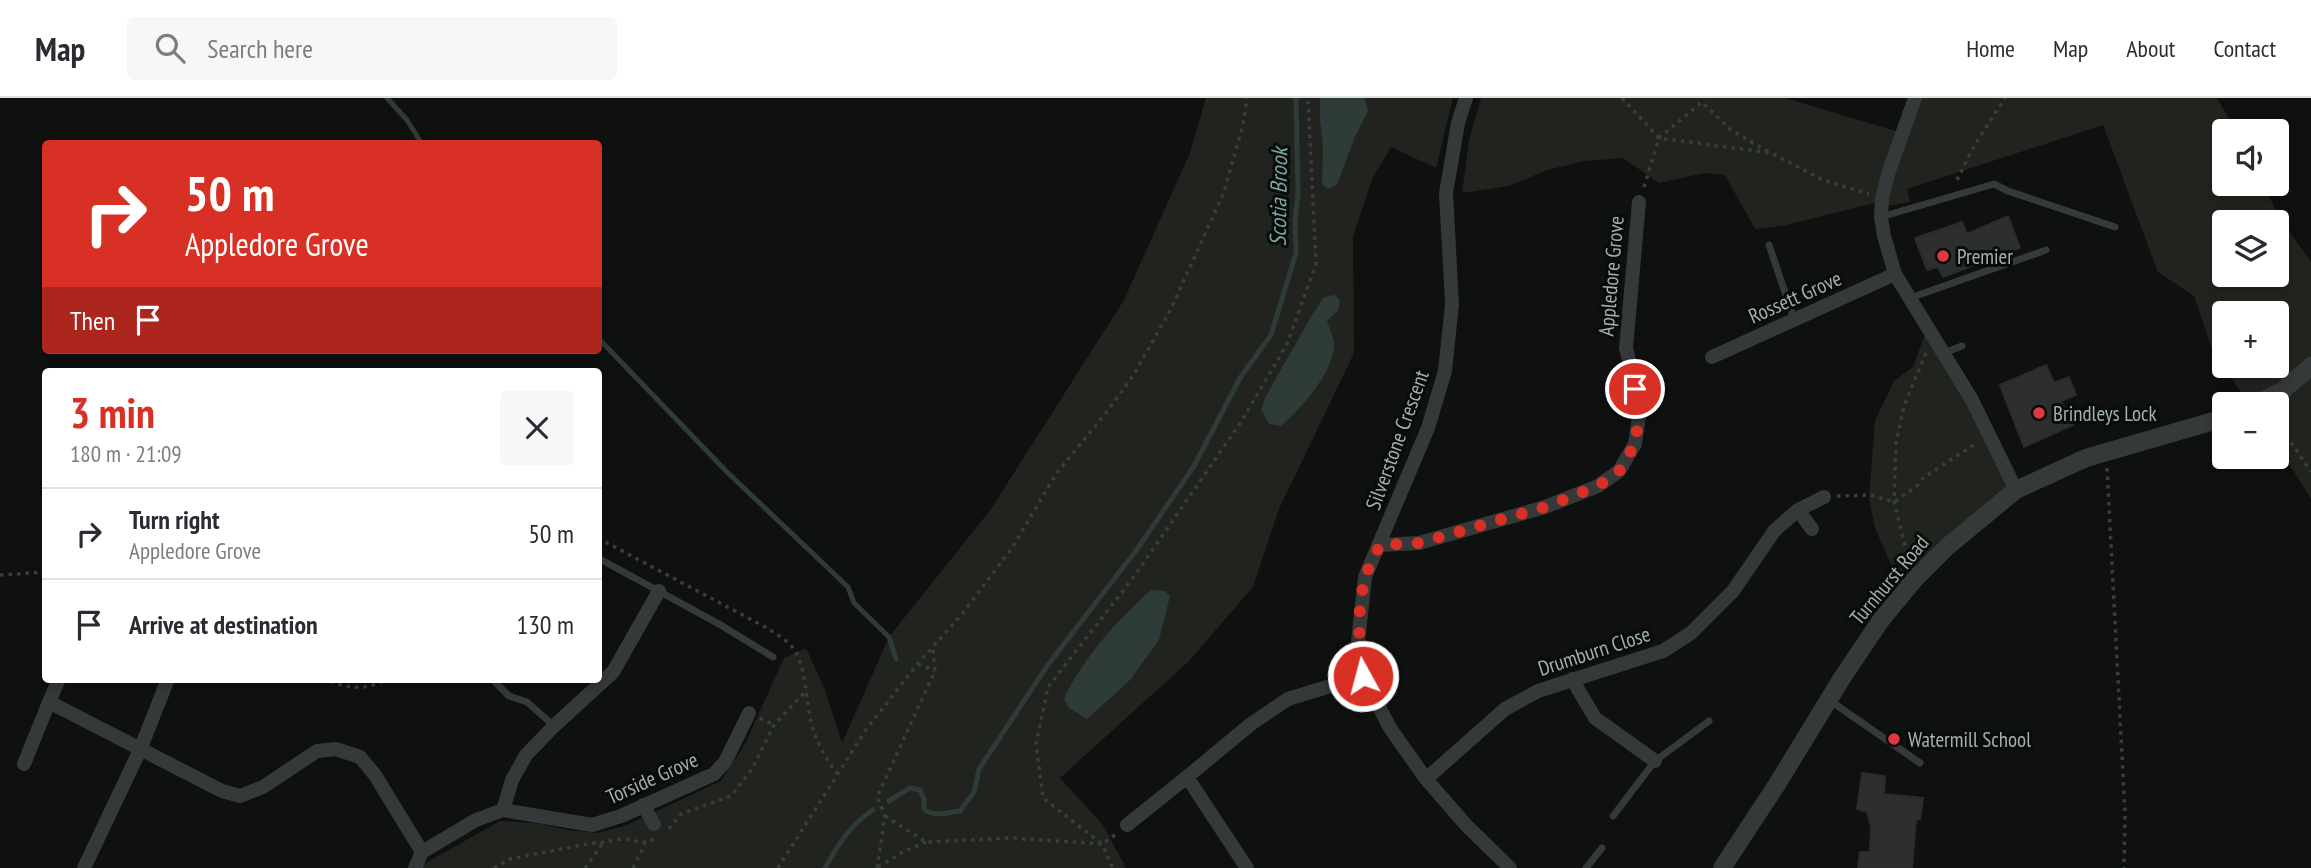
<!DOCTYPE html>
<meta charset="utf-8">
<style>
body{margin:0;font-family:"PT Sans Narrow",sans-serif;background:#f7f7f7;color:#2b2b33;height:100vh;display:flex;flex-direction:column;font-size:26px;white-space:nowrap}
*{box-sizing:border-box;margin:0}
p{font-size:23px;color:#7c7c81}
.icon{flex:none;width:38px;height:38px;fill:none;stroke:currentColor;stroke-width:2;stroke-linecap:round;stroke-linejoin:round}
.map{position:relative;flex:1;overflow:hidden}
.drawer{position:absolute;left:42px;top:270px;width:560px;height:315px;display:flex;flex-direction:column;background:#fff;border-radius:7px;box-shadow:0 4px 10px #0003}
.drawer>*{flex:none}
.hud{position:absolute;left:42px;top:42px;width:560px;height:214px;border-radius:7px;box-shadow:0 4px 10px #0003;background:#d93025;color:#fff;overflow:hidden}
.tools{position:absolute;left:2212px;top:21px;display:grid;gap:14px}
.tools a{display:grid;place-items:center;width:77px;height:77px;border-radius:7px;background:#fff;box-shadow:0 4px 10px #0003;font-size:35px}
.pin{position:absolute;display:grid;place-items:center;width:60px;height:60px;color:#fff;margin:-30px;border:4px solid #fff;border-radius:50%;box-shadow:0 2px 7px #0007}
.me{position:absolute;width:77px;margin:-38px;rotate:353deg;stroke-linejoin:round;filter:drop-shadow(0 0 5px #0008)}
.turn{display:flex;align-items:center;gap:24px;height:147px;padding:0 28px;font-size:32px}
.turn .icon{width:91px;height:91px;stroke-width:2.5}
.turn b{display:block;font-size:49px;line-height:60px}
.then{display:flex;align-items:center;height:66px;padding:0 28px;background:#0003;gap:14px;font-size:26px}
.round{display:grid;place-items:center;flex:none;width:74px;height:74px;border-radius:7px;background:#f7f7f7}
.summary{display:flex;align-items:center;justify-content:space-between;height:119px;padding:0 28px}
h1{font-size:42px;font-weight:700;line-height:52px;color:#d93025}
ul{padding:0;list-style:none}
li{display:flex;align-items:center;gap:21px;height:91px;padding:0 28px;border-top:2px solid #e1e1e2}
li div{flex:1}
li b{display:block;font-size:26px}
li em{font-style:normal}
header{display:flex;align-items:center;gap:42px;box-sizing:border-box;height:98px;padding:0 35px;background:#fff;border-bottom:2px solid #e1e1e2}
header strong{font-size:33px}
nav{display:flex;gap:38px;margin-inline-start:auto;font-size:24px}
.search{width:490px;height:63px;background:#f7f7f7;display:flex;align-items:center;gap:18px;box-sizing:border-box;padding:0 24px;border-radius:7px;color:#7c7c81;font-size:26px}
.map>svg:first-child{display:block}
.green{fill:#21241e;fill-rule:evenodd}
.water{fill:#2e3b38}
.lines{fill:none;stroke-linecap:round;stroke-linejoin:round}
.stream{stroke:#2e3b38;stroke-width:5}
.building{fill:#2c2e2f;stroke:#292b2c;stroke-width:2}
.path{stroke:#393d3e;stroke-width:3.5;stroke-dasharray:3.5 5;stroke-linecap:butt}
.service{stroke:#35393a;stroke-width:7}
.minor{stroke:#35393a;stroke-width:14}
.tertiary{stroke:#35393a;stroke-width:18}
.route{stroke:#d93025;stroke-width:12;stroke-dasharray:0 21.6}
.poi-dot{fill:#df383f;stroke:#0a0b0b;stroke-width:2.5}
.labels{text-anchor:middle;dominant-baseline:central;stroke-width:6;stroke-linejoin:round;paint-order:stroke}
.poi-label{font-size:21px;fill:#a1b0b0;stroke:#0a0b0b;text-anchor:start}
.street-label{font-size:21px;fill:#a1b0b0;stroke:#0a0b0b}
.water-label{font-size:23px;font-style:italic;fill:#7ba89e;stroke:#0a0b0b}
</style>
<header>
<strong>Map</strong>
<div class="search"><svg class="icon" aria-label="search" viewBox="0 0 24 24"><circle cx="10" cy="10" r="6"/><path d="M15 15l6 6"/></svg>Search here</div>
<nav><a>Home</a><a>Map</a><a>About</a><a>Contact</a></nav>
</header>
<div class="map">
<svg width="2311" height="770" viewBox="0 0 2311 770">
<rect width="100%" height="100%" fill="#0f1010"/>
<path class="green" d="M1206 0H1453L1436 70 1391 49 1373 79 1353 138 1354 255 1279 411 1253 489 1188 564 1060 680 1103 727 1126 770H417L500 723 536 725 569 732 597 735 624 728 644 719 721 683 745 646 784 560 806 550 825 592 842 645 889 539 991 411 1124 202 1190 55Z
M1481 0H1785L1902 35 1915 0H2217L2236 33H2224V86H2263L2278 117 2311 164V401L2277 347V306H2249L2212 251 2194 198 2158 174 2103 27 1907 91 1910 104 1881 109 1882 103 1782 128 1755 131 1725 77 1704 75 1659 85 1623 60 1585 63 1547 72 1509 88 1462 95 1469 42ZM2224 124H2277V177H2224ZM2224 215H2277V268H2224Z
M1928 228 2016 392 1903 494 1875 430 1869 400 1875 323 1894 283 1913 269Z"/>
<path class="water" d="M1320 0H1365L1368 13 1354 41 1337 87 1328 91 1322 86 1323 48 1320 21Z
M1335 197 1340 203 1338 212 1327 223C1329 229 1333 238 1334 244 1336 272 1301 311 1281 328L1269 326 1261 312 1266 298 1312 217 1324 199Z
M1151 492 1165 493 1170 498 1159 542 1130 582 1087 621 1069 610 1064 601C1083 560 1117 522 1151 492Z"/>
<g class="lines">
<path class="stream" d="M387 0 407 22 422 46
M598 240 727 374 848 489 854 505 889 539 896 561
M889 703 910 690 920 692 924 701V711C933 720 948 714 960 713L974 694 979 671 1047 568 1138 450 1194 368 1240 280 1271 237 1296 155 1295 121 1298 97 1296 0
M825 770C837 748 851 726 873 712"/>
</g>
<path class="building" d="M2008 118 2020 150 1943 179 1938 169 1927 172 1915 140 1962 124 1967 136Z
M2046 267 2054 285 2069 279 2076 297 2061 303 2073 327 2024 349 2000 287Z
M1862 675 1885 678 1884 696 1923 700 1920 721 1916 722 1912 770H1858L1860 754H1870L1871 729 1867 714 1857 711Z"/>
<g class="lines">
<path class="path" d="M1622 0 1659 40 1771 55 1823 82 1869 96
M1957 82 1974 48 2005 0
M1644 89 1659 40 1702 4 1731 32 1769 54
M2277 323 2311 374
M2107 370 2125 715 2124 770
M1837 398 1870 397 1894 404 1916 389 1924 379 1977 345
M598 440 767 530C776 536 787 542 793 550 808 572 805 603 812 628 817 646 827 661 837 676
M1909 464 1894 404 1896 345 1904 308 1926 255
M0 477 46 474
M918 566 935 573
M322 581C350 590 361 594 388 581
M760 620 774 627
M885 718 926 744 1012 740 1102 746 1113 770
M669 731 681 716 731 698 752 671 774 627 805 594
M1115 737 1102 746 1043 700 1036 646 1048 589 1133 480 1241 324 1287 246 1316 166 1308 0
M878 769 903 754 926 744
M494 770 510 761 592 745C603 746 611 742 621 741 635 740 640 749 654 741
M585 770 602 746
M633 770 645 746
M778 770 865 633 915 569 962 516 1012 450 1056 376 1109 311 1133 278 1171 211 1224 94 1243 27 1247 0
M877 770 885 718 877 699 935 573 933 550"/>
<path class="service" d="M1881 119 1994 86 2008 93 2115 129
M1769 147 1794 221
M1910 200 2046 152
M1944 255 1962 248
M598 460 719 526 773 559
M492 581 509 598 527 604 554 628
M1829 602 1920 665
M1613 718 1655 663 1709 623
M1586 770 1602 750"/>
<path class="minor" d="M1466 0 1458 25 1446 95 1452 206 1445 273 1428 330 1365 479 1358 544 1363 578 1390 630 1426 681 1466 727 1510 770
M1915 0 1889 73 1882 100 1881 119 1884 138 1895 176 1972 302 2016 392
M1712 259 1895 176
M1798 412 1812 431
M1380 447 1419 445 1545 409 1598 388 1619 373 1635 346 1640 311 1626 250 1639 104
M1572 581 1595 620 1655 663
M49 604 59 581
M24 666 49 604 222 693 240 698 263 689 317 653 336 651 360 659 375 677 422 754
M1426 681 1505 611 1538 593 1663 553 1691 535 1733 493 1775 432 1798 412 1824 399
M643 707 654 726
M503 712 512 682 526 657 554 628 613 574 659 493
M1127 727 1187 679
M422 754 476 722 503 712 592 727 621 718 714 676 725 664 749 615
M84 770 140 652 168 581
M415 770 422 754
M1247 770 1187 679 1251 626 1288 601 1363 578"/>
<path class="tertiary" d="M2256 306 2282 293 2311 268
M1722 770 1776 688 1842 580 1881 522 1914 482 1948 448 2016 392 2086 360 2224 320"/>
</g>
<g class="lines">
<path class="route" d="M1363 578C1359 548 1356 508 1366 478 1369 467 1375 457 1380 447L1419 445 1545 409 1598 388 1619 373 1635 346 1640 311 1635 291"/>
</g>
<g class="poi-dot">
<circle cx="1943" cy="158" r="7"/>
<circle cx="2039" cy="315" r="7"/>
<circle cx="1894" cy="641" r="7"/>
</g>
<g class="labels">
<g class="poi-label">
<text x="1957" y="158">Premier</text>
<text x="2053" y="315">Brindleys Lock</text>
<text x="1908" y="641">Watermill School</text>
</g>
<g class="street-label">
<text transform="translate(1611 178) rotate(-85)">Appledore Grove</text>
<text transform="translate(1795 199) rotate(-24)">Rossett Grove</text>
<text transform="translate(1397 342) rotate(-70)">Silverstone Crescent</text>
<text transform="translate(1889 482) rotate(-50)">Turnhurst Road</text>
<text transform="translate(1594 553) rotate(-18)">Drumburn Close</text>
<text transform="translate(652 680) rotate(-24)">Torside Grove</text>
</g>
<g class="water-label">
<text transform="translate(1278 99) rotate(-89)">Scotia Brook</text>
</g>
</g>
</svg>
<div class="tools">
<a><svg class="icon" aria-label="sound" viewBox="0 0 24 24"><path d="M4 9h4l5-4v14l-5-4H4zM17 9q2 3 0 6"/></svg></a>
<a><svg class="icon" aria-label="layers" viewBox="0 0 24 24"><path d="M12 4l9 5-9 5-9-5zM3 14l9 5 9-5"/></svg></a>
<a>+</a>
<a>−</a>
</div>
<div class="pin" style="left:1635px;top:291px;background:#d93025"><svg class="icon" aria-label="arrive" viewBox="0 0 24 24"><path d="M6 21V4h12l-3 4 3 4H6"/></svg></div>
<svg class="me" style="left:1363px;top:578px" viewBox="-20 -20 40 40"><circle r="17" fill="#d93025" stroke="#fff" stroke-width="3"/><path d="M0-11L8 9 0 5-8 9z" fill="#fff"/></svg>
<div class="hud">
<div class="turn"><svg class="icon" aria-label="right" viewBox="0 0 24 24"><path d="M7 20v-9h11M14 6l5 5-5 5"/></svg><div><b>50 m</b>Appledore Grove</div></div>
<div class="then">Then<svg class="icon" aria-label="arrive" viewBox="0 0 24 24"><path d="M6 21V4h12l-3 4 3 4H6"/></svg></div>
</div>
<section class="drawer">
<div class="summary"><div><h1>3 min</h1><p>180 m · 21:09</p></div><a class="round"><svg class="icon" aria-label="close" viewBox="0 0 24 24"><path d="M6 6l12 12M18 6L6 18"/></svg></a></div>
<ul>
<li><svg class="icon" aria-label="right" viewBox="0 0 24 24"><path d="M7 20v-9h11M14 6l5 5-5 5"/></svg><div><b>Turn right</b><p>Appledore Grove</p></div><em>50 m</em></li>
<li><svg class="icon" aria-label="arrive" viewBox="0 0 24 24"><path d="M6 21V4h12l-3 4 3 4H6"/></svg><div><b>Arrive at destination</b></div><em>130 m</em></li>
</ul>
</section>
</div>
